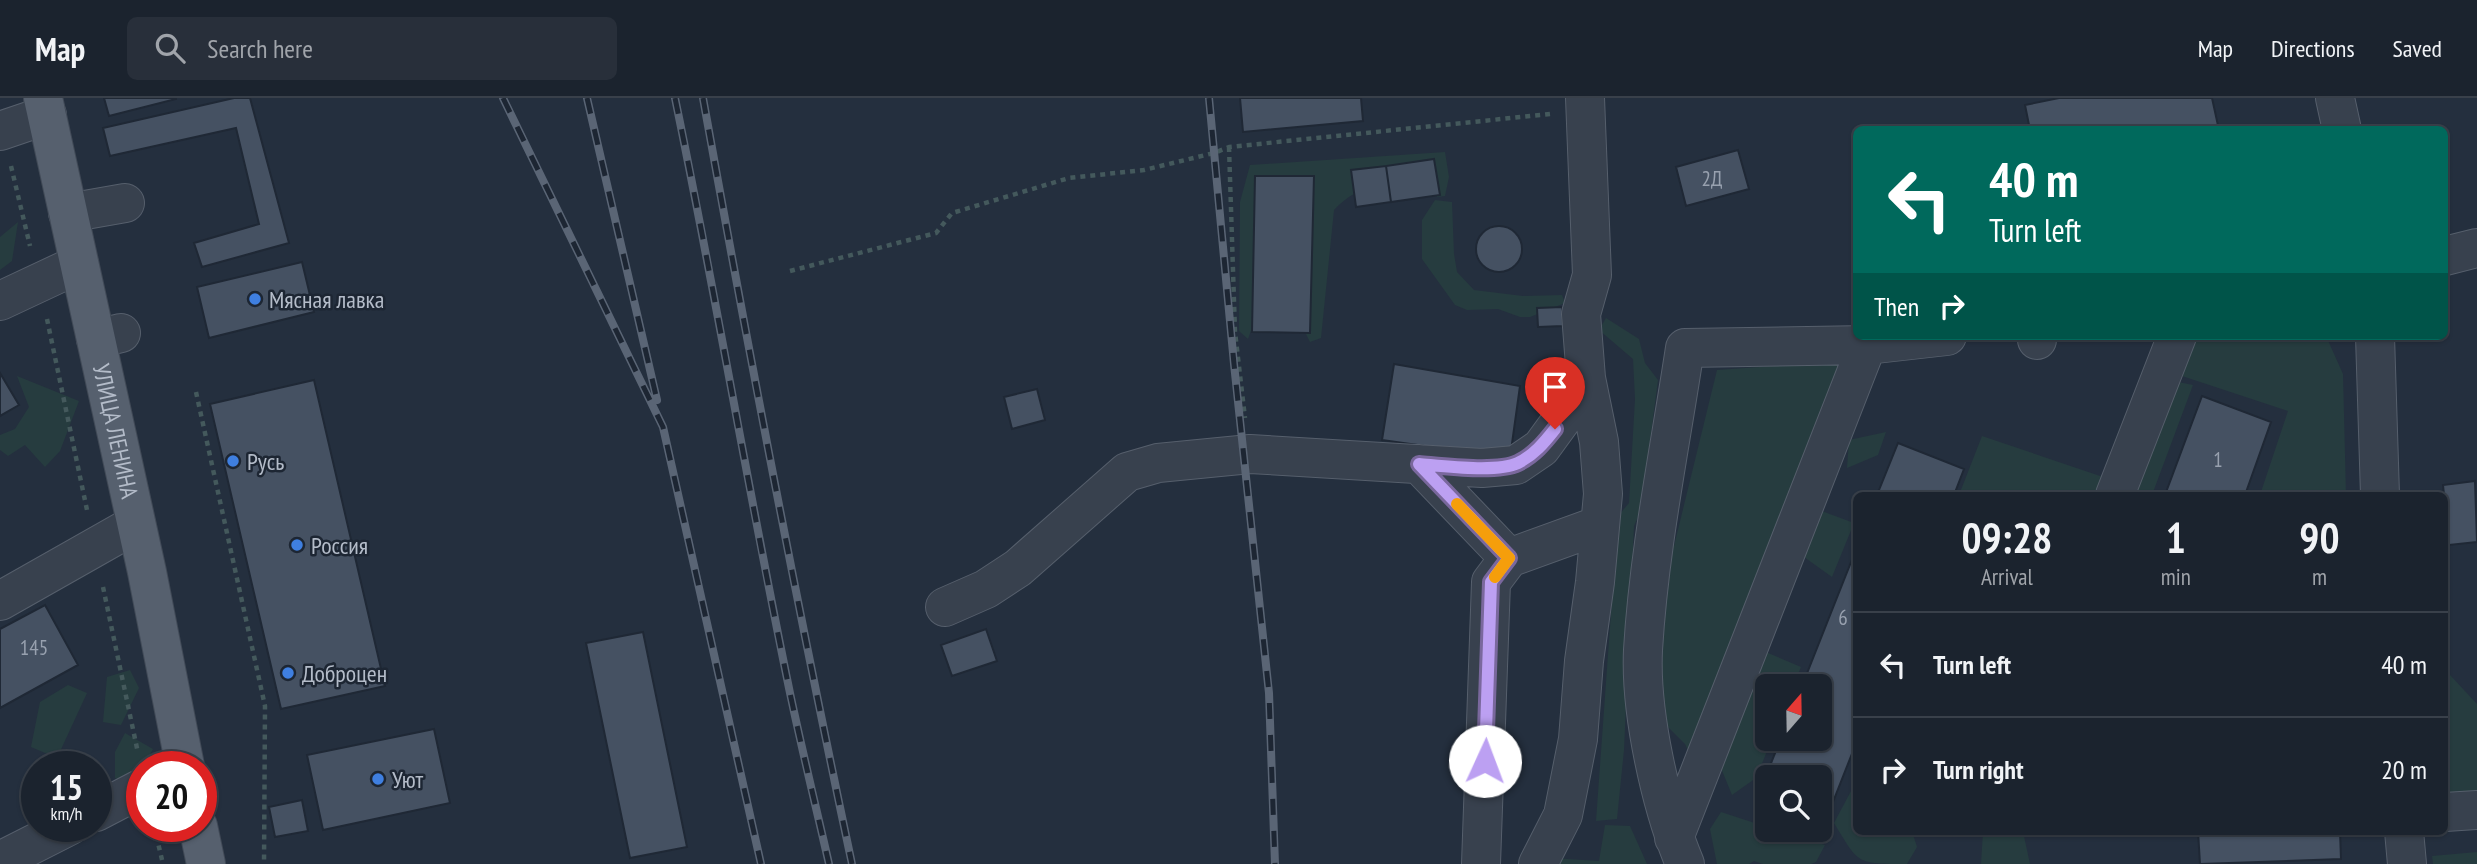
<!DOCTYPE html>
<meta charset="utf-8">
<style>
body{margin:0;font-family:"PT Sans Narrow",sans-serif;background:#282f3a;color:#f1f3f6;height:100vh;display:flex;flex-direction:column;font-size:26px;white-space:nowrap}
*{box-sizing:border-box;margin:0}
p{font-size:23px;color:#a0a4aa}
.icon{flex:none;width:38px;height:38px;fill:none;stroke:currentColor;stroke-width:2;stroke-linecap:round;stroke-linejoin:round}
.map{position:relative;flex:1;overflow:hidden}
.side{position:absolute;left:1853px;top:394px;width:595px;height:343px;display:flex;flex-direction:column;background:#1b232e;border-radius:10px;box-shadow:0 2px 5px #0004,0 0 0 2px #39404a}
.side>*{flex:none}
.hud{position:absolute;left:1853px;top:28px;width:595px;height:214px;border-radius:10px;box-shadow:0 2px 5px #0004,0 0 0 2px #39404a;background:#00695c;color:#fff;overflow:hidden}
.needle{width:46px;rotate:20deg}
.controls{position:absolute;left:1755px;top:576px;display:grid;gap:14px}
.controls a{display:grid;place-items:center;width:77px;height:77px;border-radius:10px;background:#1b232e;box-shadow:0 2px 5px #0004,0 0 0 2px #39404a;font-size:35px}
.speed{position:absolute;left:21px;top:653px;display:flex;gap:14px;font-size:35px;font-weight:700;text-align:center}
.speed>*{display:grid;place-content:center;width:91px;height:91px;border-radius:50%;background:#1b232e;box-shadow:0 2px 5px #0004,0 0 0 2px #39404a;line-height:1}
.speed small{font-size:18px;font-weight:400}
.speed .limit{border:10px solid #d22;background:#fff;color:#111}
.pin{position:absolute;display:grid;place-items:center;width:60px;height:60px;color:#fff;margin:-72px -30px;border-radius:50% 50% 50% 0;rotate:-45deg;box-shadow:0 0 7px #0007}
.pin .icon{rotate:45deg}
.me{position:absolute;width:77px;margin:-38px;rotate:2deg;stroke-linejoin:round;filter:drop-shadow(0 0 5px #0008)}
.turn{display:flex;align-items:center;gap:24px;height:147px;padding:0 21px;font-size:32px}
.turn .icon{width:91px;height:91px;stroke-width:2.5}
.turn b{display:block;font-size:49px;line-height:60px}
.then{display:flex;align-items:center;height:66px;padding:0 21px;background:#0003;gap:14px;font-size:26px}
.eta{display:flex;justify-content:space-evenly;align-items:center;height:119px;text-align:center}
.eta b{font-size:42px;font-weight:700;line-height:49px}
ul{padding:0;list-style:none}
li{display:flex;align-items:center;gap:21px;height:105px;padding:0 21px;border-top:2px solid #39404a}
li div{flex:1}
li b{display:block;font-size:26px}
li em{font-style:normal}
header{display:flex;align-items:center;gap:42px;box-sizing:border-box;height:98px;padding:0 35px;background:#1b232e;border-bottom:2px solid #39404a}
header strong{font-size:33px}
nav{display:flex;gap:38px;margin-inline-start:auto;font-size:24px}
.search{width:490px;height:63px;background:#282f3a;display:flex;align-items:center;gap:18px;box-sizing:border-box;padding:0 24px;border-radius:10px;color:#a0a4aa;font-size:26px}
.map>svg:first-child{display:block}
.green{fill:#263c3f}
.building{fill:#455162;stroke:#1f2835;stroke-width:2}
.lines{fill:none;stroke-linecap:round;stroke-linejoin:round}
.minor-casing{stroke:#565f6c;stroke-width:40}
.major-casing{stroke:#414a57;stroke-width:40}
.path{stroke:#44595c;stroke-width:4.5;stroke-dasharray:5 5;stroke-linecap:butt}
.minor{stroke:#38414e;stroke-width:38}
.major{stroke:#56606e;stroke-width:38}
.rail-casing{stroke:#5a6575;stroke-width:8}
.rail{stroke:#1d2633;stroke-width:5;stroke-dasharray:16;stroke-linecap:butt}
.route-casing{stroke:#7a689d;stroke-width:18}
.route{stroke:#bca0f2;stroke-width:12}
.slow{stroke:#f59e0b;stroke-width:12}
.shop-dot{fill:#3f7fe0;stroke:#1d2633;stroke-width:2.5}
.labels{text-anchor:middle;dominant-baseline:central;stroke-width:5;stroke-linejoin:round;paint-order:stroke}
.number-label{font-size:21px;fill:#98a1af}
.poi-label{font-size:24px;fill:#b4bcc9;stroke:#1d2633;text-anchor:start}
.street-label{font-size:24px;fill:#b4bcc9;stroke:#1d2633}
</style>
<header>
<strong>Map</strong>
<div class="search"><svg class="icon" aria-label="search" viewBox="0 0 24 24"><circle cx="10" cy="10" r="6"/><path d="M15 15l6 6"/></svg>Search here</div>
<nav><a>Map</a><a>Directions</a><a>Saved</a></nav>
</header>
<div class="map">
<svg width="2477" height="766" viewBox="0 0 2477 766">
<rect width="100%" height="100%" fill="#242f3e"/>
<path class="green" d="M1445 54 1449 79 1445 98 1437 99 1430 65C1398 77 1358 86 1334 112L1321 240 1310 244 1302 228 1254 224 1248 241 1239 233 1240 104 1250 67Z
M1435 102 1452 104 1454 156 1457 174 1474 192 1523 198 1562 197 1565 205 1530 219H1520L1498 211 1467 212 1455 207 1422 161V122Z
M18 124 12 163 0 172V139Z
M1606 220 1639 241 1645 265 1658 282 1645 382 1646 401 1634 428 1624 652 1617 721 1596 723 1618 418 1629 405 1635 301 1633 261 1599 232Z
M2198 238H2326L2343 276 2346 397H2260L2288 313 2182 278Z
M1842 263 1693 663 1685 646 1666 627 1665 610 1659 599 1664 602 1661 553 1670 447 1674 448 1717 272Z
M17 278 79 303 60 353 45 369 25 347 8 358 0 352V337L15 331 29 309Z
M2153 279 2193 287 2152 397H1959L1982 338 2109 381Z
M1886 334 1878 357 1847 370 1849 342Z
M1819 412 1854 425 1832 479 1804 459Z
M1740 543 1801 569 1793 588H1768V640L1772 641 1756 680 1732 697 1716 658Z
M130 572 139 590 121 627 103 624 107 579Z
M2450 577 2477 606V696L2446 698 2445 581Z
M68 587 87 595 57 660 31 649 40 604Z
M125 635 153 651 144 668H142V674L134 689 115 680V654Z
M1857 691V733H1912L1917 749 1907 766C1856 766 1859 766 1834 725L1851 693Z
M1721 714 1767 729 1768 732H1776L1825 747 1816 764 1811 766H1763L1754 763 1749 766H1717L1710 731Z
M1605 727 1630 728 1647 766H1551L1552 760 1599 763Z
M1983 733H2007L2024 738 2030 766H1981Z
M2477 754V766H2433L2432 758Z"/>
<path class="building" d="M104 0H176V1L109 18Z
M234 0H250L289 145 202 169 194 145 259 126 236 30 110 58 103 30Z
M1240 0H1361L1363 23 1243 34Z
M2059 0H2212L2219 32H2030L2025 7Z
M1738 52 1749 91 1686 108 1676 69Z
M1434 61 1440 97 1391 104 1386 68Z
M1386 68 1391 104 1356 109 1351 72Z
M1255 78H1314L1310 235 1252 234Z
M1476 151a23 23 0 1 1 46 0a23 23 0 1 1-46 0Z
M302 164 314 214 209 240 197 189Z
M1562 209 1563 228 1538 229 1537 210Z
M1394 266 1520 288 1510 360 1382 342Z
M0 275 19 307 0 318Z
M314 282 385 588 281 611 210 306Z
M1037 291 1045 322 1012 331 1004 299Z
M2202 298 2271 324 2245 397H2165Z
M1898 345 1964 371 1954 397H1877Z
M2475 383 2477 444 2449 447 2443 387Z
M1857 449V643L1831 709 1820 705V679H1768V684L1764 683 1781 640H1820V588H1802Z
M45 507 78 567 0 610V531Z
M986 531 997 563 952 578 941 547Z
M643 534 687 749 630 760 586 545Z
M434 631 450 705 323 732 307 657Z
M302 702 308 733 275 739 269 709Z
M2198 733H2340L2341 761 2200 766Z"/>
<g class="lines">
<defs>
<path id="minor" d="M2335 0 2342 32
M0 33 47 17
M68 115 125 105
M2445 158 2477 150
M0 203 79 166
M2037 238V242
M2375 238 2380 397
M96 241 121 235
M1419 366 1509 460
M2115 397 2177 238
M0 503 136 426
M945 509 986 491 1018 470 1127 374 1158 365 1250 356 1482 370 1516 367 1541 350 1568 313 1586 280 1581 216 1592 177 1585 0
M96 714 142 690
M2445 714 2477 712
M2404 733 2407 766
M1674 740 1867 247
M0 763 69 728
M1481 766 1491 484 1509 460 1600 427
M1538 766 1563 717 1578 641 1584 563 1595 484 1603 396 1599 344 1586 280
M1685 766C1661 709 1640 615 1643 552 1649 451 1670 350 1685 250L1867 247 1947 238"/>
<g id="major">
<path id="s1" d="M43 0 147 474 185 668"/>
<path d="M198 728 206 766"/>
</g>
</defs>
<use href="#minor" class="minor-casing"/>
<use href="#major" class="major-casing"/>
<path class="path" d="M1229 49 1235 234 1245 320
M11 68 30 148
M790 173 936 135 952 115 1069 80 1144 72 1214 55 1229 49 1550 16
M47 221 87 412
M196 294 265 608 264 766
M103 489 138 655
M154 728 163 766"/>
<use href="#minor" class="minor"/>
<use href="#major" class="major"/>
<defs>
<path id="rail" d="M503 0 663 329 761 766
M587 0 657 302
M675 0C716 198 749 397 790 595 802 652 816 709 829 766
M703 0C749 256 798 512 852 766
M1209 0 1234 266 1269 595 1275 766"/>
</defs>
<use href="#rail" class="rail-casing"/>
<use href="#rail" class="rail"/>
</g>
<g class="lines">
<defs>
<path id="route" d="M1485 663 1491 484 1509 460 1419 366C1443 368 1497 375 1518 365 1534 357 1544 345 1555 331"/>
</defs>
<use href="#route" class="route-casing"/>
<use href="#route" class="route"/>
<path class="slow" d="M1457 406 1509 460 1495 479"/>
</g>
<g class="shop-dot">
<circle cx="255" cy="201" r="7"/>
<circle cx="233" cy="363" r="7"/>
<circle cx="297" cy="447" r="7"/>
<circle cx="288" cy="575" r="7"/>
<circle cx="378" cy="681" r="7"/>
</g>
<g class="labels">
<g class="number-label">
<text x="1712" y="80">2Д</text>
<text x="2218" y="361">1</text>
<text x="1843" y="519">6</text>
<text x="34" y="549">145</text>
</g>
<g class="poi-label">
<text x="269" y="201">Мясная лавка</text>
<text x="247" y="363">Русь</text>
<text x="311" y="447">Россия</text>
<text x="302" y="575">Доброцен</text>
<text x="392" y="681">Уют</text>
</g>
<g class="street-label">
<text stroke="none"><textPath href="#s1" startOffset="341">УЛИЦА ЛЕНИНА</textPath></text>
</g>
</g>
</svg>
<div class="controls">
<a><svg class="needle" viewBox="-14 -14 28 28"><path d="M0-13l5 13h-10z" fill="#e53935"/><path d="M0 13l5-13h-10z" fill="#a0a4aa"/></svg></a>
<a><svg class="icon" aria-label="search" viewBox="0 0 24 24"><circle cx="10" cy="10" r="6"/><path d="M15 15l6 6"/></svg></a>
</div>
<div class="speed"><div>15<small>km/h</small></div><div class="limit">20</div></div>
<div class="pin" style="left:1555px;top:331px;background:#d93025"><svg class="icon" aria-label="arrive" viewBox="0 0 24 24"><path d="M6 21V4h12l-3 4 3 4H6"/></svg></div>
<svg class="me" style="left:1485px;top:663px" viewBox="-20 -20 40 40"><circle r="19" fill="#fff"/><path d="M0-13L10 11 0 6-10 11z" fill="#bca0f2"/></svg>
<div class="hud">
<div class="turn"><svg class="icon" aria-label="left" viewBox="0 0 24 24"><path d="M17 20v-9H6M10 6l-5 5 5 5"/></svg><div><b>40 m</b>Turn left</div></div>
<div class="then">Then<svg class="icon" aria-label="right" viewBox="0 0 24 24"><path d="M7 20v-9h11M14 6l5 5-5 5"/></svg></div>
</div>
<section class="side">
<div class="eta">
<div><b>09:28</b><p>Arrival</p></div>
<div><b>1</b><p>min</p></div>
<div><b>90</b><p>m</p></div>
</div>
<ul>
<li><svg class="icon" aria-label="left" viewBox="0 0 24 24"><path d="M17 20v-9H6M10 6l-5 5 5 5"/></svg><div><b>Turn left</b></div><em>40 m</em></li>
<li><svg class="icon" aria-label="right" viewBox="0 0 24 24"><path d="M7 20v-9h11M14 6l5 5-5 5"/></svg><div><b>Turn right</b></div><em>20 m</em></li>
</ul>
</section>
</div>
